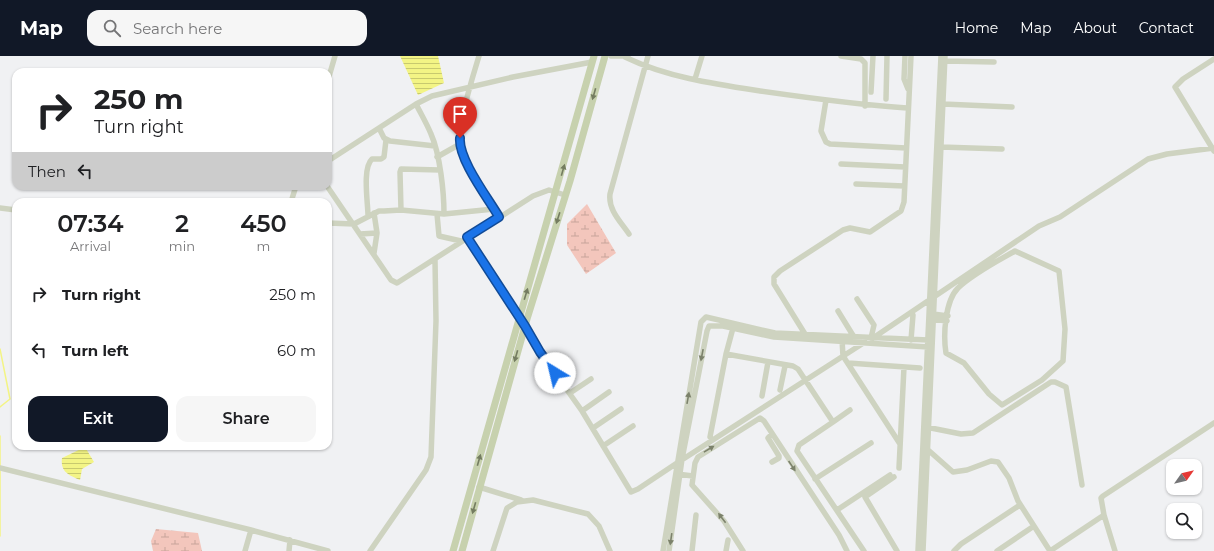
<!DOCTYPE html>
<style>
body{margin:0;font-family:Montserrat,sans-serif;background:#f6f6f6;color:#202124;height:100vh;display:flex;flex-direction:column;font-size:15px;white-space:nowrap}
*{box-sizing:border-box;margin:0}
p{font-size:13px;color:#757577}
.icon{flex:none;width:22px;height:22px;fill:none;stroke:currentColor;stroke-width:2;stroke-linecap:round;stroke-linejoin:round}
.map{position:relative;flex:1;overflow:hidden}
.drawer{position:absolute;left:12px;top:142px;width:320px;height:252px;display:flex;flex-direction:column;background:#fff;border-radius:12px;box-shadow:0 1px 3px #0004}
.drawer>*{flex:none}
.guide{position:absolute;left:12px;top:12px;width:320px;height:122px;border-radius:12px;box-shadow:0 1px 3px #0004;background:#fff;color:#202124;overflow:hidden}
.needle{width:26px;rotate:56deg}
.controls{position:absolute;left:1166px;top:403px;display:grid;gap:8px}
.controls a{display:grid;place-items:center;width:36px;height:36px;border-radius:8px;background:#fff;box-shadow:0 1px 3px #0004;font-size:20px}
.pin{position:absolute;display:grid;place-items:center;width:34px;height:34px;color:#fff;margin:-41px -17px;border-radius:50% 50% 50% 0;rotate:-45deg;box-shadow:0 0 4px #0007}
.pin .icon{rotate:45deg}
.me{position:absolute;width:44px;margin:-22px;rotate:324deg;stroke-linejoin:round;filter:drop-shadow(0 0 3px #0008)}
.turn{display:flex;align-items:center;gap:14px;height:84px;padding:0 16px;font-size:18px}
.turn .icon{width:52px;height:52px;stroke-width:2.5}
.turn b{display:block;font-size:28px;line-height:34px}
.then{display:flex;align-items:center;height:38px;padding:0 16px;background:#0003;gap:8px;font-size:15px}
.eta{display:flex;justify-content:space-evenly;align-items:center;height:68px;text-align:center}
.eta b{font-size:24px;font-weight:600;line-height:28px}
.action{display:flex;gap:8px;margin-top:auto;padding:8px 16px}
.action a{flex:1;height:46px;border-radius:12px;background:#111827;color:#fff;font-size:16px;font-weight:600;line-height:46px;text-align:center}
.action a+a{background:#f6f6f6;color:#202124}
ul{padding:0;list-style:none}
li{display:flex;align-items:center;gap:12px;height:56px;padding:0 16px}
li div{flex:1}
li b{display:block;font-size:15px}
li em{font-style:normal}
header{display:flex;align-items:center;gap:24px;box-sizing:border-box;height:56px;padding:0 20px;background:#111827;color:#fff}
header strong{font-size:19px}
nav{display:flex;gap:22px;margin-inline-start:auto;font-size:14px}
.search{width:280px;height:36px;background:#f6f6f6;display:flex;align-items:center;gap:10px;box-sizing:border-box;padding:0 14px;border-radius:12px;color:#757577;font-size:15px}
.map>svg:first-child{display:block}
.wetland{fill:url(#wetland-marsh)}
.water{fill:url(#water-rules)}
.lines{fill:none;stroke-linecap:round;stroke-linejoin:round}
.stream{stroke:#f3f485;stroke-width:1.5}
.minor{stroke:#ced3c0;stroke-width:5.5}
.major{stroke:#c7d1ae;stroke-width:7}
.oneway{fill:#747c60}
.oneway2{fill:#7c826b}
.route-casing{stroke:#114b97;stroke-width:10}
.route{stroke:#1a73e8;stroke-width:7}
</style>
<header>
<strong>Map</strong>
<div class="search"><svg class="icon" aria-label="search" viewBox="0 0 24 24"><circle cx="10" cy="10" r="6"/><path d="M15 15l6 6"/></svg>Search here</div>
<nav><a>Home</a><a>Map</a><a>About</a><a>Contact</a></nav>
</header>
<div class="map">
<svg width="1214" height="495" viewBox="0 0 1214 495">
<defs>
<pattern id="wetland-marsh" width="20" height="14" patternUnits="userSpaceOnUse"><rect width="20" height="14" fill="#f3c6bc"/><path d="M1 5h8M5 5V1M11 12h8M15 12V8" fill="none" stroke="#c8a49b"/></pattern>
<pattern id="water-rules" width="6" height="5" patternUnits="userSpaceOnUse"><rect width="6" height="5" fill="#f3f485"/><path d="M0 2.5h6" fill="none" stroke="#c8c96f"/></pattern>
</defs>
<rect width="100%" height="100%" fill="#f0f1f3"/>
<path class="wetland" d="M587 148 616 197 586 218 567 189V168Z
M156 473 198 477 202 495H153L151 485Z"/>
<path class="water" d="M400 0H438L444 27 418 39Z
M85 391 94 406 82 413 80 424C69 419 60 416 62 402Z"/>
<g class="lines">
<path class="stream" d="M0 293 10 343 0 351
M0 380V411
M0 480V414"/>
<path class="minor" d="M479 0C473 20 455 75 461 94 466 113 488 143 499 161
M611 0H628
M841 0 861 3 865 7V50
M905 0 904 23 908 33
M625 1C666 21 714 28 760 35 809 42 858 49 907 52
M945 5 994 6
M695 23 702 0
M328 24 335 0
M871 36 873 0
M886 43 887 0
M826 44 821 75 826 86 830 88 906 92
M416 48C421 58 427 68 431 78 440 98 444 136 444 158
M943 48 1012 51
M379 72 384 82 390 85 435 90
M941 91 1002 93
M1214 95 1175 31 1183 23 1214 3
M437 101 460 88
M328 105 416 48 432 40 513 21 592 6
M841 108 905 111
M856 128 904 130
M327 130 391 224 397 227 533 140 549 134 565 139
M291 146 296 130
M0 152 16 154
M401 154 400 116 401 113 440 114
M374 157 377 177 374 197
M437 158 439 180 461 185
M368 160C368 147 362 112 372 103H381L384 101 386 84
M328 167 354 168 379 155H384L401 154 444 158 494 153
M360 178 377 177
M629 178C621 166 608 154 610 138L648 0
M467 181 525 270 540 296 582 355 631 436 638 433 677 407 865 286
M1015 195 1059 215 1065 273 1063 305 1042 324 1002 349 989 338 964 307 946 297C943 279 945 245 958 232 974 217 996 206 1015 195Z
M857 243 874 269 871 282
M838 255 854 281
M933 258 948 260
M932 263 947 265
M805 278 774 228V221L780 215 843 174 850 172 870 176 901 155 904 146 911 0
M873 282 1039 170 1060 161 1148 103 1167 98 1214 92
M842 284 843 300 900 388
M911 284 913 259
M726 298 733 272
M848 307 920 312
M780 334 785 310
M570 337 591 323
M762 340 768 306
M582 355 609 336
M833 366 850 354
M926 371 961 378 973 377 1051 326H1055L1066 331 1082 429
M593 372 621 353
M772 378 768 382 779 400V402L772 406
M710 381 726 298 793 310 798 313 833 366 799 389 797 395 864 495
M603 390 633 370
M927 393 953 416 967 414 991 405 998 406 1009 422 1018 445 1050 495
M0 412 251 474 328 495
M899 412 904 311
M677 418 693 420
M894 421 865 441 897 495
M815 423 871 387
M479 431 521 444
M837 454 890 419
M245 495 251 474
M289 495 290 484
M370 495 426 414 431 401 436 265 435 204
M493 495 507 452 517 446 533 444 588 458 599 470 610 495
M663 495 701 266 706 261 775 277 928 284
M669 495 682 403 707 275 709 270H723L774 281 928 291
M692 495 696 459
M726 495 728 484
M743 495 724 465 692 429 695 407 698 401 760 362 764 365 839 479 847 495
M918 495 941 0
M923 495 945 0
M954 495 961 488 1020 449
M997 495 1034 470
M1050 495 1104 459
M1115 495 1104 459 1101 442 1103 440 1214 367"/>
<path class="major" d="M453 495 594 0
M462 495 527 263 570 125 605 0"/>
</g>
<defs><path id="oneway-solid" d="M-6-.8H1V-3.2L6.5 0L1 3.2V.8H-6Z"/></defs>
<g class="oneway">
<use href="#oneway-solid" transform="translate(594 38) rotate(106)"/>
<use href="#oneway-solid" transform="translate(563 114) rotate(-74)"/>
<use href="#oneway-solid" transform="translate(558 162) rotate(108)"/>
<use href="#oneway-solid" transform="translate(526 238) rotate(-73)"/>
<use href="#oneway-solid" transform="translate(516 300) rotate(106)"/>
<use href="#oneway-solid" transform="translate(479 404) rotate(-74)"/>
<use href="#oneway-solid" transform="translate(474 452) rotate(106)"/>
</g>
<g class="oneway2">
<use href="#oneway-solid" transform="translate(702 299) rotate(101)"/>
<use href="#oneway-solid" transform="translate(688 342) rotate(-80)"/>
<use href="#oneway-solid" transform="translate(709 393) rotate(-31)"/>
<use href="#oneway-solid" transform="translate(792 410) rotate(56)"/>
<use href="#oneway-solid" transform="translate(722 462) rotate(-127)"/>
<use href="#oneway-solid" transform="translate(671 483) rotate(98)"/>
</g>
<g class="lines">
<defs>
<path id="route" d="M460 82C458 103 488 142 499 161L467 181 525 270 540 296 555 317"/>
</defs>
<use href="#route" class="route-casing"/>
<use href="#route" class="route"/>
</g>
</svg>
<div class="controls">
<a><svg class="needle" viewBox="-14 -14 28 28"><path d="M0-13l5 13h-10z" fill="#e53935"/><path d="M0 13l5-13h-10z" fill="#757577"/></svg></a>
<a><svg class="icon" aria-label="search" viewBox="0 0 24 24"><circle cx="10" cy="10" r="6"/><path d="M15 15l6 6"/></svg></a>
</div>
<div class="pin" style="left:460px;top:82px;background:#d93025"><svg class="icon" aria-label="arrive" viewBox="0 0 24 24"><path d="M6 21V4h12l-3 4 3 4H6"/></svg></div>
<svg class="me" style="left:555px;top:317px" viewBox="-20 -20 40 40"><circle r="19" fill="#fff"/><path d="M0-13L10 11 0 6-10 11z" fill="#1a73e8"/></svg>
<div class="guide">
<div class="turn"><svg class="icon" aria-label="right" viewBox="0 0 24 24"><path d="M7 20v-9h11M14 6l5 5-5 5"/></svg><div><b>250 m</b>Turn right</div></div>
<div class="then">Then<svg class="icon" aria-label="left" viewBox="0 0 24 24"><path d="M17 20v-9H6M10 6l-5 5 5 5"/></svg></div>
</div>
<section class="drawer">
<div class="eta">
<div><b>07:34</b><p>Arrival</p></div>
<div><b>2</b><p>min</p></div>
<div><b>450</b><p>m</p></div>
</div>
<ul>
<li><svg class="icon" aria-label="right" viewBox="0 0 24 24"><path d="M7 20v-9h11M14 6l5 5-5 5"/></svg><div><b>Turn right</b></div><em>250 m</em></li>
<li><svg class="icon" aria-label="left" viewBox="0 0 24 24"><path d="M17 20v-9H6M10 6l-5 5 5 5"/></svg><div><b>Turn left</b></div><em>60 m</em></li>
</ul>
<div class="action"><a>Exit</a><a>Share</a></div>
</section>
</div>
